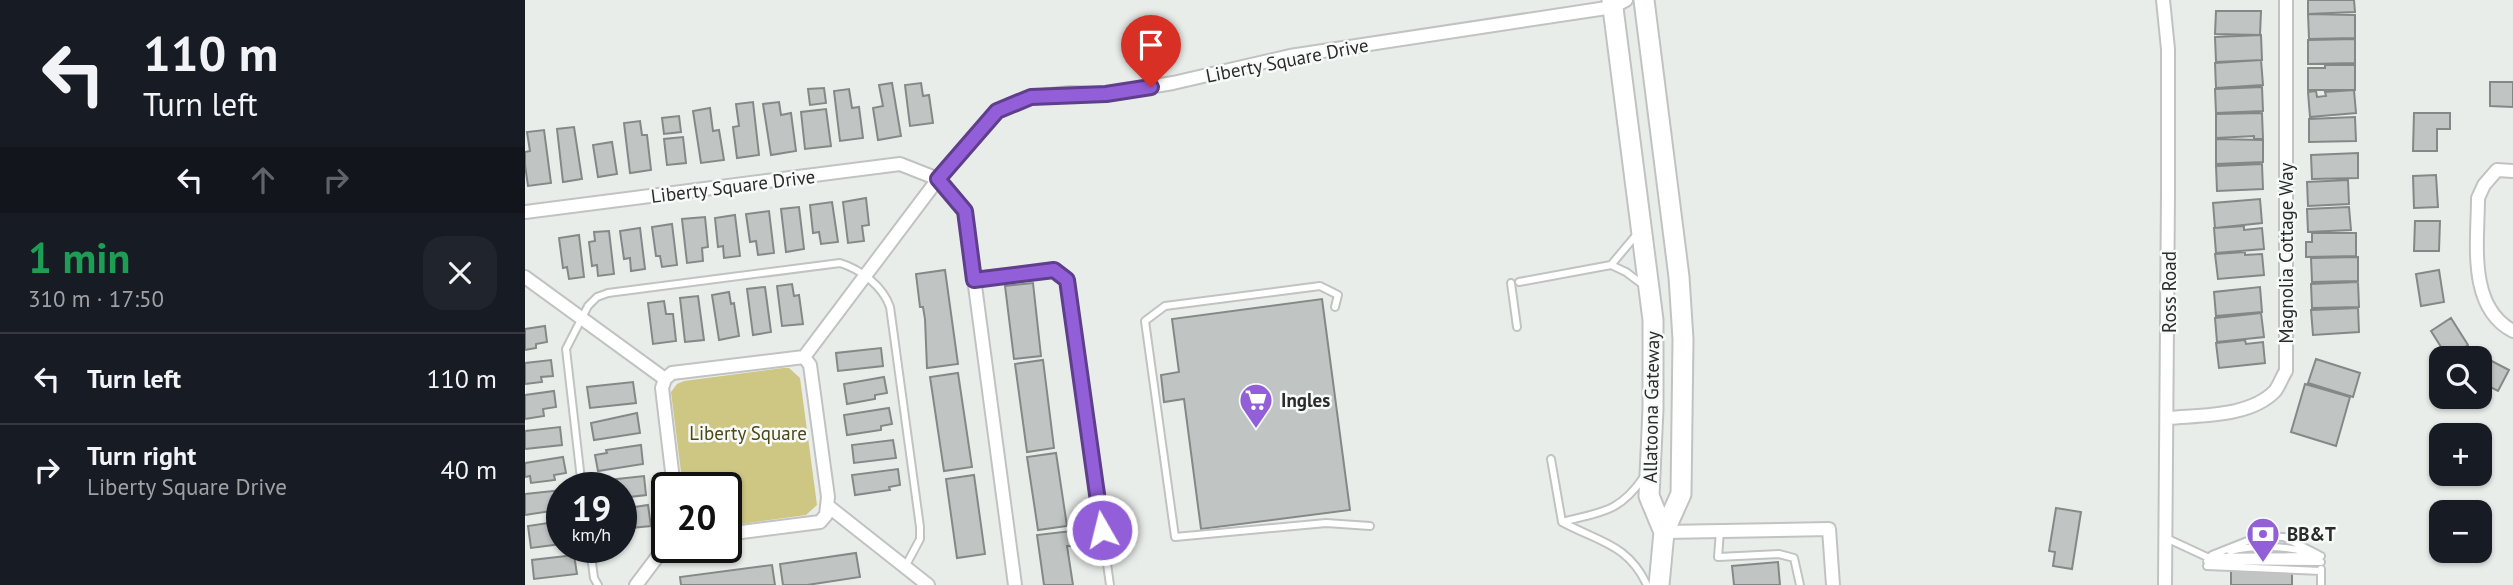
<!DOCTYPE html>
<meta charset="utf-8">
<style>
body{margin:0;font-family:"PT Sans",sans-serif;background:#20242c;color:#f1f3f6;height:100vh;display:flex;flex-direction:column;font-size:26px;white-space:nowrap}
*{box-sizing:border-box;margin:0}
p{font-size:23px;color:#9ea1a6}
.icon{flex:none;width:38px;height:38px;fill:none;stroke:currentColor;stroke-width:2;stroke-linecap:round;stroke-linejoin:round}
.map{position:relative;flex:1;overflow:hidden}
.drawer{display:flex;flex-direction:column;background:#171b24;width:525px}
.drawer>*{flex:none}
.banner{background:#171b24;color:#f1f3f6;overflow:hidden}
.tools{position:absolute;left:1904px;top:346px;display:grid;gap:14px}
.tools a{display:grid;place-items:center;width:63px;height:63px;border-radius:14px;background:#171b24;box-shadow:0 2px 5px #0004;font-size:35px}
.speed{position:absolute;left:21px;top:472px;display:flex;gap:14px;font-size:35px;font-weight:700;text-align:center}
.speed>*{display:grid;place-content:center;width:91px;height:91px;border-radius:50%;background:#171b24;box-shadow:0 2px 5px #0004;line-height:1}
.speed small{font-size:18px;font-weight:400}
.speed .limit{border:4px solid #111;border-radius:10px;background:#fff;color:#111}
.pin{position:absolute;display:grid;place-items:center;width:60px;height:60px;color:#fff;margin:-72px -30px;border-radius:50% 50% 50% 0;rotate:-45deg;box-shadow:0 0 7px #0007}
.pin .icon{rotate:45deg}
.me{position:absolute;width:77px;margin:-38px;rotate:352deg;stroke-linejoin:round;filter:drop-shadow(0 0 5px #0008)}
.turn{display:flex;align-items:center;gap:24px;height:147px;padding:0 28px;font-size:32px}
.turn .icon{width:91px;height:91px;stroke-width:2.5}
.turn b{display:block;font-size:49px;line-height:60px}
.lanes{display:flex;align-items:center;height:66px;padding:0 28px;background:#0003;justify-content:center;gap:35px;direction:ltr}
.lanes .off{opacity:.35}
.round{display:grid;place-items:center;flex:none;width:74px;height:74px;border-radius:21px;background:#20242c}
.head{display:flex;align-items:center;justify-content:space-between;height:119px;padding:0 28px}
h1{font-size:42px;font-weight:700;line-height:52px;color:#1e9e55}
ul{padding:0;list-style:none}
li{display:flex;align-items:center;gap:21px;height:91px;padding:0 28px;border-top:2px solid #363941}
li div{flex:1}
li b{display:block;font-size:26px}
li em{font-style:normal}
main{display:flex;flex:1;min-height:0}
.map>svg:first-child{display:block}
.green{fill:#cec683}
.building{fill:#c0c5c4;stroke:#848887;stroke-width:2}
.lines{fill:none;stroke-linecap:round;stroke-linejoin:round}
.service-casing{stroke:#c0c3c1;stroke-width:10}
.minor-casing{stroke:#c0c3c1;stroke-width:16}
.primary-casing{stroke:#c0c3c1;stroke-width:23}
.service{stroke:#fff;stroke-width:6}
.minor{stroke:#fff;stroke-width:12}
.primary{stroke:#fff;stroke-width:19}
.route-casing{stroke:#5f3e8c;stroke-width:18}
.route{stroke:#925fd8;stroke-width:12}
.labels{text-anchor:middle;dominant-baseline:central;stroke-width:5;stroke-linejoin:round;paint-order:stroke}
.street-label{font-size:19px;fill:#2a2b2a;stroke:#f6faf8}
.poi-label{font-size:19px;font-weight:bold;fill:#2a2b2a;stroke:#f6faf8;text-anchor:start}
.park-label{font-size:19px;fill:#4e4713;stroke:#f6faf8}
</style>
<main>
<section class="drawer">
<div class="banner">
<div class="turn"><svg class="icon" aria-label="left" viewBox="0 0 24 24"><path d="M17 20v-9H6M10 6l-5 5 5 5"/></svg><div><b>110 m</b>Turn left</div></div>
<div class="lanes"><svg class="icon" aria-label="left" viewBox="0 0 24 24"><path d="M17 20v-9H6M10 6l-5 5 5 5"/></svg><svg class="icon off" aria-label="ahead" viewBox="0 0 24 24"><path d="M12 20V5M6 11l6-6 6 6"/></svg><svg class="icon off" aria-label="right" viewBox="0 0 24 24"><path d="M7 20v-9h11M14 6l5 5-5 5"/></svg></div>
</div>
<div class="head"><div><h1>1 min</h1><p>310 m · 17:50</p></div><a class="round"><svg class="icon" aria-label="close" viewBox="0 0 24 24"><path d="M6 6l12 12M18 6L6 18"/></svg></a></div>
<ul>
<li><svg class="icon" aria-label="left" viewBox="0 0 24 24"><path d="M17 20v-9H6M10 6l-5 5 5 5"/></svg><div><b>Turn left</b></div><em>110 m</em></li>
<li><svg class="icon" aria-label="right" viewBox="0 0 24 24"><path d="M7 20v-9h11M14 6l5 5-5 5"/></svg><div><b>Turn right</b><p>Liberty Square Drive</p></div><em>40 m</em></li>
</ul>
</section>
<div class="map">
<svg width="1988" height="585" viewBox="0 0 1988 585">
<rect width="100%" height="100%" fill="#e9edea"/>
<path class="green" d="M258 368H264L275 378 292 505 281 515 201 526V488H158L146 392 152 384 159 381Z"/>
<path class="building" d="M1783 0H1829L1830 12 1783 14Z
M1691 11H1736L1735 35 1690 34Z
M1783 14 1830 15V38L1784 39Z
M1736 35 1737 60 1691 62 1690 37Z
M1830 39V63L1783 64V40Z
M1736 60 1738 85 1691 88 1690 63Z
M1800 65H1830V90H1783V68H1800Z
M1965 82H1988V107L1965 106Z
M367 83 376 136 353 140 348 108 358 106 354 85Z
M396 83 398 96 404 95 408 123 385 126 380 85Z
M1737 87 1738 111 1691 113 1690 89Z
M299 88 301 103 285 105 283 89Z
M324 89 327 108 334 107 338 138 315 141 309 91Z
M1829 90 1831 113 1785 117 1783 92 1791 91 1792 97 1801 96 1800 92Z
M228 102 234 155 212 158 208 127 214 126 211 104Z
M254 102 256 115 266 113 271 151 246 155 238 104Z
M185 108 188 131 194 130 199 160 176 163 168 111Z
M301 109 306 146 280 149 276 112Z
M1737 113 1738 139H1729V136L1691 138V114Z
M1889 113H1925V129H1912V151H1888Z
M154 116 156 132 139 134 137 118Z
M1830 117 1831 141 1784 142V119Z
M115 121 117 135H122L126 170 105 173 99 123Z
M49 127 57 179 38 182 32 129Z
M19 130 26 183 3 186 0 165V152L5 151 2 132Z
M158 137 161 163 142 165 139 139Z
M1691 139 1738 140V162L1691 164Z
M87 142 92 174 73 177 68 145Z
M1833 153V178L1787 179 1786 155Z
M1737 164 1738 189 1692 191 1691 166Z
M1911 175 1913 207 1889 208 1888 176Z
M1823 180 1824 204 1783 206 1782 182Z
M341 198 344 225 337 226 339 241 323 243 318 202Z
M1735 199 1737 223 1690 228 1688 203Z
M307 202 313 242 296 244 294 232 288 233 285 205Z
M274 207 279 249 261 252 256 209Z
M1824 207 1826 230 1783 232 1782 209Z
M244 211 249 253 233 255 231 241 225 242 221 214Z
M210 215 215 256 199 258 198 246 193 247 190 218Z
M180 217 183 247 177 248 178 261 162 263 157 219Z
M1890 221H1915L1914 251H1889Z
M147 224 152 265 137 267 135 256H131L127 227Z
M1719 226V230L1737 228 1739 249 1691 253 1689 228Z
M115 228 120 269 106 271 105 258 99 259 95 231Z
M84 231 89 274 73 276 72 265 67 266 64 242 70 241 69 232Z
M1787 233H1831V256L1781 257V242H1787Z
M54 235 59 277 44 279 42 267 38 268 34 238Z
M1720 252V255L1737 254 1739 275 1693 279 1690 254Z
M1833 257V281L1787 282 1786 258Z
M420 270 433 364 402 368 400 319 398 307H395L391 274Z
M1914 270 1919 302 1896 306 1891 274Z
M1833 282 1834 307 1787 308 1786 284Z
M508 283 516 356 489 359 480 286Z
M267 284 269 296 274 295 278 324 257 326 252 286Z
M240 287 246 332 228 335 222 289Z
M1735 287 1737 312 1691 316 1689 292Z
M204 292 206 304 209 303 214 336 194 340 187 295Z
M173 296 179 340 160 342 155 298Z
M797 299 825 510 676 529 659 399 639 402 636 375 654 372 647 319Z
M139 301 141 314H148L151 341 128 344 123 303Z
M1833 308 1834 332 1788 335 1786 310Z
M1736 313 1739 337 1692 342 1690 318Z
M1926 318 1943 345 1923 358 1906 331Z
M20 326 22 342 11 344V348L0 350V329Z
M1720 340 1721 344 1738 342 1740 363 1694 368 1691 343Z
M356 348 358 366 313 371 311 353Z
M1957 356 1984 370 1973 391 1955 382V361Z
M1791 359 1835 373 1828 397 1783 383Z
M26 360 28 376 16 377 17 382 0 384V363Z
M518 360 529 448 502 452 490 364Z
M433 373 447 467 419 471 405 377Z
M359 377 362 393 350 395V399L322 404 319 384Z
M108 382 111 403 65 408 62 387Z
M1780 384 1825 397 1811 446 1766 432Z
M29 391 31 407 18 409 19 416 0 419V395Z
M364 408 367 424 356 426V430L322 435 319 415Z
M112 413 115 433 69 440 66 423Z
M35 427 37 445 0 449V431Z
M368 440 371 458 329 463 327 445Z
M116 445 118 464 73 471 70 455 82 453 81 450Z
M531 453 542 526 513 530 502 457Z
M38 457 41 473 29 475 30 480 6 483 5 476 0 477V463Z
M373 469 375 485 364 487 365 490 330 495 327 475Z
M449 475 460 554 432 558 421 479Z
M119 476 121 495 96 498V488H75L74 481Z
M37 490V505L33 506V510L0 515V494Z
M123 505 126 526 96 529V509Z
M1531 508 1556 512 1547 569 1528 566 1530 552 1524 551Z
M37 521 36 544 6 548 3 526Z
M546 531 548 546H542L548 585H519L512 535Z
M1725 542H1752L1751 571H1767V585H1706V571H1725Z
M331 553 335 577 282 585H258L255 564Z
M49 555 52 574 9 579 7 560Z
M1253 562 1255 585H1209L1207 566Z
M247 565 250 585H156L155 577Z"/>
<g class="lines">
<defs>
<path id="service" d="M1112 234 1086 265 1101 272 1117 284
M449 280 529 270 542 280 585 585
M994 282 1086 265
M986 283 992 327
M810 307 813 295 795 286 640 306 620 321 650 537 801 523 845 526
M1026 459 1037 522
M1118 478C1094 513 1075 512 1037 522 1074 542 1103 544 1122 585
M57 488 41 349 63 306 72 297 83 293 315 263C335 269 358 286 365 307L395 527V539L380 567
M1195 531 1193 557 1254 554 1269 558 1275 585
M1641 538 1682 557 1796 556
M65 548 69 578 73 585
M1705 551C1731 545 1755 545 1781 552
M1687 555 1735 536 1759 537 1794 555
M1682 561 1796 562
M1682 566 1796 571
M1796 585V569"/>
<path id="minor" d="M1638 0 1643 49V192L1640 585
M1988 171 1972 170 1959 185 1953 198C1953 241 1942 307 1988 331
M0 212 375 164 413 179 440 211 490 585
M0 277 140 379
M279 357 413 179 472 112 506 97 545 93 581 94 648 83 765 56 1088 7 1101 0
M1644 418C1676 415 1725 417 1750 391 1754 386 1757 377 1761 371V0
M149 488 137 388 140 379 147 373 279 357 285 365 303 497 301 515 295 522 201 534
M303 506 403 585
M1139 532 1304 529 1308 585
M111 585 142 544"/>
<path id="primary" d="M1087 0 1128 320V409L1124 496 1139 532
M1119 0 1154 277 1158 339 1156 494 1139 532 1134 585"/>
</defs>
<use href="#service" class="service-casing"/>
<use href="#minor" class="minor-casing"/>
<use href="#primary" class="primary-casing"/>
<use href="#service" class="service"/>
<use href="#minor" class="minor"/>
<use href="#primary" class="primary"/>
</g>
<g class="lines">
<defs>
<path id="route" d="M577 530 542 280 529 270 449 280 440 211 413 179 472 111 506 97 581 94 626 87"/>
</defs>
<use href="#route" class="route-casing"/>
<use href="#route" class="route"/>
</g>
<defs>
<symbol id="supermarket-pin" viewBox="-11 -11 22 30"><path d="M0 17L-7.5 6A9.5 9.5 0 1 1 7.5 6Z" fill="#925fd8" stroke="#f6faf8"/><path d="M-6-5.5h2.5l.6 2H6L4.5 2H-2.5L-4.4-4H-6ZM-1.5 3.2a1.3 1.3 0 1 0 .1 0ZM3 3.2a1.3 1.3 0 1 0 .1 0Z" fill="#fff"/></symbol>
<symbol id="bank-pin" viewBox="-11 -11 22 30"><path d="M0 17L-7.5 6A9.5 9.5 0 1 1 7.5 6Z" fill="#925fd8" stroke="#f6faf8"/><path d="M-6-4H6V4H-6ZM0-2.3a2.3 2.3 0 1 0 0 4.6a2.3 2.3 0 1 0 0-4.6Z" fill="#fff"/></symbol>
</defs>
<g fill-rule="evenodd">
<use href="#supermarket-pin" x="712" y="381" width="38" height="52"/>
<use href="#bank-pin" x="1719" y="515" width="38" height="52"/>
</g>
<g class="labels">
<g class="street-label">
<text transform="translate(762 60) rotate(-11)">Liberty Square Drive</text>
<text transform="translate(208 186) rotate(-7)">Liberty Square Drive</text>
<text transform="translate(1761 253) rotate(-90)">Magnolia Cottage Way</text>
<text transform="translate(1644 292) rotate(-90)">Ross Road</text>
<text transform="translate(1126 407) rotate(-89)">Allatoona Gateway</text>
</g>
<g class="poi-label">
<text x="756" y="400">Ingles</text>
<text x="1762" y="534">BB&amp;T</text>
</g>
<g class="park-label">
<text x="223" y="433">Liberty Square</text>
</g>
</g>
</svg>
<div class="tools">
<a><svg class="icon" aria-label="search" viewBox="0 0 24 24"><circle cx="10" cy="10" r="6"/><path d="M15 15l6 6"/></svg></a>
<a>+</a>
<a>−</a>
</div>
<div class="speed"><div>19<small>km/h</small></div><div class="limit">20</div></div>
<div class="pin" style="left:626px;top:87px;background:#d93025"><svg class="icon" aria-label="arrive" viewBox="0 0 24 24"><path d="M6 21V4h12l-3 4 3 4H6"/></svg></div>
<svg class="me" style="left:577px;top:530px" viewBox="-20 -20 40 40"><circle r="17" fill="#925fd8" stroke="#fff" stroke-width="3"/><path d="M0-11L8 9 0 5-8 9z" fill="#fff"/></svg>
</div>
</main>
